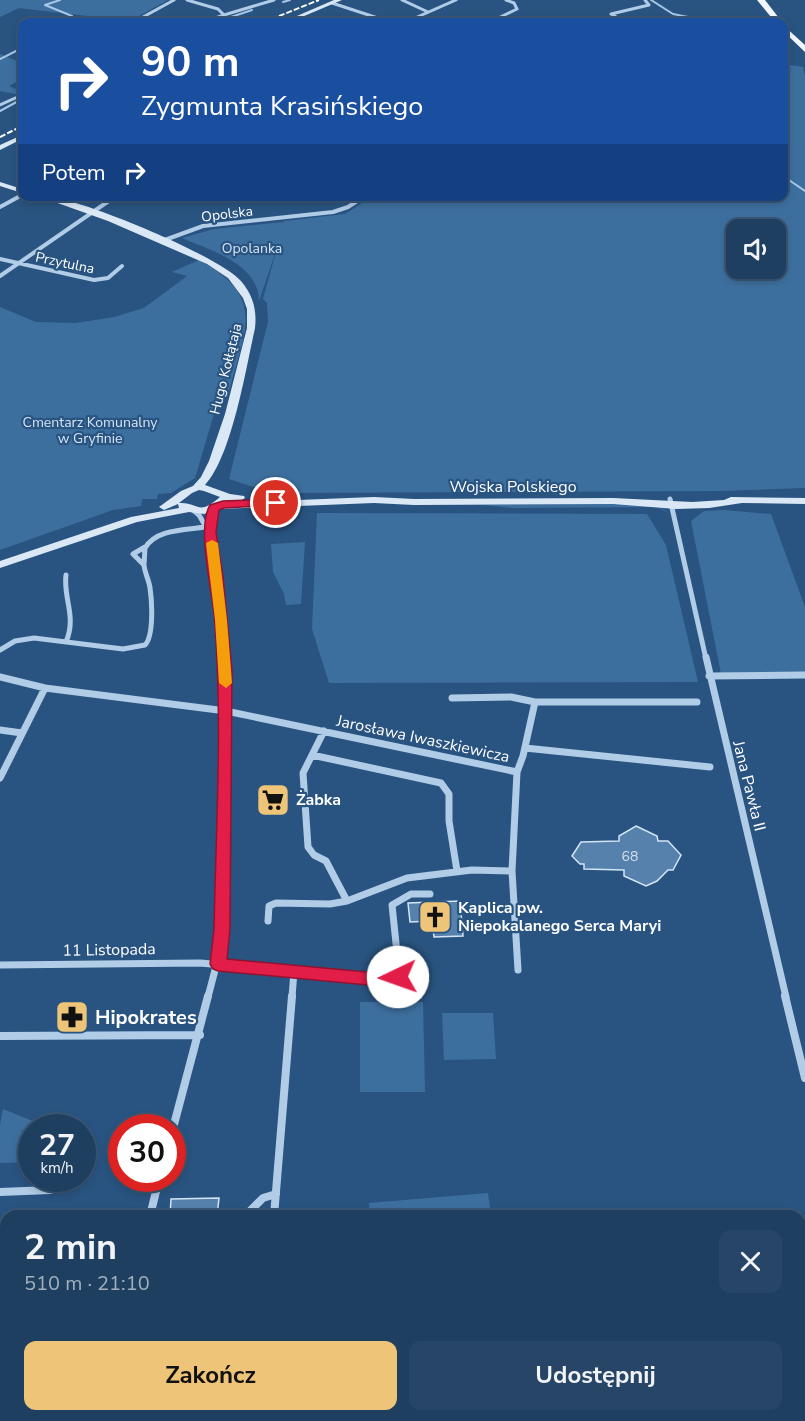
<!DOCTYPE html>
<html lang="pl">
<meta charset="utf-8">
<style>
body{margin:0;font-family:"Nunito Sans",sans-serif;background:#274667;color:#f1f3f6;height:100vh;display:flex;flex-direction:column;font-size:22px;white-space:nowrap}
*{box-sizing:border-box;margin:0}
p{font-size:20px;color:#a1afbd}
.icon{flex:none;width:33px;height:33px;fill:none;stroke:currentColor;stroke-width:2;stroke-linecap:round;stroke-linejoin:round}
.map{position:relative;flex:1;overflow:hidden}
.sheet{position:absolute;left:0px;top:1210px;width:806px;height:212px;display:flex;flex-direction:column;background:#1f3f61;border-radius:18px 18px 0 0;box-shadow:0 3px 9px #0003,0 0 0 2px #3c5876}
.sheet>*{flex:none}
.banner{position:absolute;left:18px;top:18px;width:770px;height:183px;border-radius:12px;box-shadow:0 3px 9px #0003,0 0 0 2px #3c5876;background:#1a4fa0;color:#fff;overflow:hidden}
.buttons{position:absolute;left:726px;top:219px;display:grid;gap:12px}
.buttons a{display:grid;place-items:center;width:60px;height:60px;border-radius:12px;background:#1f3f61;box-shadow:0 3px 9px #0003,0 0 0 2px #3c5876;font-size:30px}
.speed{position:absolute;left:18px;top:1114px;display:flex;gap:12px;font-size:30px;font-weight:700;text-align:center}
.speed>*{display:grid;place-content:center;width:78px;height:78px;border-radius:50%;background:#1f3f61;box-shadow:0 3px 9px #0003,0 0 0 2px #3c5876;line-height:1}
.speed small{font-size:15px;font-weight:400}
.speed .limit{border:9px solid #d22;background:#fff;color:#111}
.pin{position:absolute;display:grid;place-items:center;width:51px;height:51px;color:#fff;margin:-26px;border:3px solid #fff;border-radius:50%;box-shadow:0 2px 6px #0007}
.me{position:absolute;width:66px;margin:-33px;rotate:267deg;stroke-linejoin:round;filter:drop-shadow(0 0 4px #0008)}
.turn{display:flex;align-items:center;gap:21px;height:126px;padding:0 24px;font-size:27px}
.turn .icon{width:78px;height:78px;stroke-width:2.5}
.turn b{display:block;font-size:42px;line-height:51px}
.then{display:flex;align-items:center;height:57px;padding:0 24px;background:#0003;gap:12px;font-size:22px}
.round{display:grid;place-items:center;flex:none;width:63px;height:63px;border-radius:12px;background:#274667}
.head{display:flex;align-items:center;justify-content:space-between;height:102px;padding:0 24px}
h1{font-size:36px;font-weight:700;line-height:45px}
.button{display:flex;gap:12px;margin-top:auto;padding:12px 24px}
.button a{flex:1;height:69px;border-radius:12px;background:#edc478;color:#111;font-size:24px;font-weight:700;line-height:69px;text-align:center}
.button a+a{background:#274667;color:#f1f3f6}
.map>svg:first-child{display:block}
.green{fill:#3d6f9e;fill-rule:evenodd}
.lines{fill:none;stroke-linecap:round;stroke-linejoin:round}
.stream{stroke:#a6c7e6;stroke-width:2}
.building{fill:#5581ac;stroke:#d4e5f5;stroke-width:1.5}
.street-far4{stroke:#b1cce6;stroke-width:3}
.street-far3{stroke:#b1cce6;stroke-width:4}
.street-far2{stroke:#b1cce6;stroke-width:5}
.street-far1{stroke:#b1cce6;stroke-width:7}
.street{stroke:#b1cce6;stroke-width:8}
.secondary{fill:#dae8f6;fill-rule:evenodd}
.primary{fill:#f2f7fd;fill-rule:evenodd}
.rail{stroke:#fff;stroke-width:2;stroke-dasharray:6 2;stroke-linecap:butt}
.route{fill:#e11d48;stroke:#92132f;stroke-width:1.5}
.slow{fill:#f59e0b}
.labels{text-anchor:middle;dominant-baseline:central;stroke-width:4.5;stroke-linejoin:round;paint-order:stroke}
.far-street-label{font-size:14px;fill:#fff;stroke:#295481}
.far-park-label{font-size:14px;fill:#d4e5f5;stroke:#295481}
.number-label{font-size:14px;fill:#d4e0ea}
.street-label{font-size:16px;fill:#fff;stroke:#295481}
.poi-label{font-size:16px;font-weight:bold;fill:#fff;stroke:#295481;text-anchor:start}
.near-poi-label{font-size:20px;font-weight:bold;fill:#fff;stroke:#295481;text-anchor:start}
</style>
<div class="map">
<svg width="805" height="1421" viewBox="0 0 805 1421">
<rect width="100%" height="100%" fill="#295481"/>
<path class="green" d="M0 0H168L130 21 19 8 0 17Z
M0 54 22 63V79L9 86 22 92 16 94 0 91Z
M783 64 803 67 805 76V488L721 491 272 493 229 479 268 322 267 303 263 299 277 248 259 301C259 264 210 250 182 238L214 229 283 222V224L284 221 345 214 371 197 783 196ZM736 230H776V268H736Z
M199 260C267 297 245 330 229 391L219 397 195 478 171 493 158 494 157 499H142L141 506 113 510 0 550V307L36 322 76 323 114 317 144 308 187 276 172 272Z
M609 504C626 505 656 500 668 513L657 507 513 508 483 505Z
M724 510 771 514 805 607V673L721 674 691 521 704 511Z
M317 513 647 514 666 545 698 682 329 683 312 629Z
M305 542 301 604 286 605 284 594 273 572 271 544Z
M360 1002H423L425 1092H360Z
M442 1013H493L496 1059 444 1060Z
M3 1109 50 1128H32L31 1162 0 1163V1125Z
M488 1193 491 1216H370L369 1203Z"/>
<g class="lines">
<path class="stream" d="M60 0 45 5 72 16 62 22
M651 0 673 14 713 22
M283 2 290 0
M216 22 252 10
M0 59 22 48
M0 111 22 99
M783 176 805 191"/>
</g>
<path class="building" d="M636 826 657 836 658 841H668L681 855 673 870H668L657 881 646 886 624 876V870L584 869V864H580L572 856 581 842 619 841V836Z
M460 901 463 936 434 937 432 921 410 922 408 903Z
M219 1198 217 1216H170L171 1199Z"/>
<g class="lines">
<path class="street-far4" d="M187 0 218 9 224 15 204 22
M402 0 428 12
M332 3 390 22
M224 15 274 0
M618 18 611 14 649 5 645 0
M134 22 174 0
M406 22 456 0
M490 22 517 9 514 3 506 0
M0 105 22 95"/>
<path class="street-far3" d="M0 207 22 195
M162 241 203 226 333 212 348 207 365 196
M0 259 94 280 108 278 122 266
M0 276 116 196"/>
<path class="street-far2" d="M670 499 706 659
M214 508 211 513 210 532 225 659
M193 510 199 515 207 529
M144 565 145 548C156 529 185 530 205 527
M66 575C63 599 77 616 66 642
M0 650 15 641 34 638 123 649 145 645C154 636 152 601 150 588 149 580 145 574 144 565L133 554 145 547"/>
<path class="street-far1" d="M706 657 786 997
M709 676 805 675
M0 677 45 688 226 711 517 772
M452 698 511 697 535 702
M0 730 22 733
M324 731 312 755 441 783 449 794V821L457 871
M525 748 710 767
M312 755 303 773 308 847 314 855 326 861 347 901
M0 778 45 688
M268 921 269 906 276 903 330 904 347 901 407 878 472 870 512 871
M0 965 200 963 395 980 399 972 392 905 411 894H430
M518 970 512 871 517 772 523 756 535 702H697
M208 997 221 947 225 657
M292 997 294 971"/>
<path class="street" d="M785 996 805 1078
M0 1036 200 1035
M172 1132 208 996
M0 1192 50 1190
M150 1216 159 1179
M245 1216 263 1198 276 1194
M274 1216 292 996
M0 1367H6
M119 1421 120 1416"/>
<path class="secondary" d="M334 0H342L290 22H283Z
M22 135V139L0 150V145Z
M0 182 22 189V193L0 186Z
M38 196C42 196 47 196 51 197 88 202 217 255 241 281 253 295 257 310 255 328 246 368 232 456 205 485L230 494 244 496 245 498 240 501 227 500 225 503 374 497 414 499 613 498 692 502 724 500 731 497 805 498V504L742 503 709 508 676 509 613 504 414 505 374 503 219 509 204 514 189 512 137 522 0 568V561L131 517 179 508 178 504 164 510 159 507 181 491 193 486 201 477 209 461 225 414 247 328V309L243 298 228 278 207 264 108 221ZM199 490 204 491 220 497C197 517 200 502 179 503L192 493Z"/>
<path class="primary" d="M757 0H765L782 22H775Z
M783 25 805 45V52L783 31Z"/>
<path class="rail" d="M264 22 319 0
M0 137 22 126"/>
</g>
<path class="route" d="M276 499 282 503 280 505 224 508 219 510 216 532 223 577 232 671 230 929 227 959 389 974 398 971 403 973 406 977 403 982 389 987 218 971 213 969 210 964 214 929C216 824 223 718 214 613 211 587 197 526 210 505L223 501Z"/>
<path class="slow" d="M212 540 218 543 227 620 232 683 226 688 219 683 215 620 206 543Z"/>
<defs>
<symbol id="supermarket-square" viewBox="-11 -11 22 22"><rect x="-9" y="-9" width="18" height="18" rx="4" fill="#edc478" stroke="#295481"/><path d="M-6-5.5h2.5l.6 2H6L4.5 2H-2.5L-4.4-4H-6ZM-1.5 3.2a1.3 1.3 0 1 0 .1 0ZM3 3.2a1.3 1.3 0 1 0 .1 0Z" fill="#111"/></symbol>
<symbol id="church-square" viewBox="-11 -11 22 22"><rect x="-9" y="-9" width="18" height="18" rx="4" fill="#edc478" stroke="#295481"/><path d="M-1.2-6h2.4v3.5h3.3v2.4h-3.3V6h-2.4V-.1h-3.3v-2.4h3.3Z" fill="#111"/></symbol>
<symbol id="pharmacy-square" viewBox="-11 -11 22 22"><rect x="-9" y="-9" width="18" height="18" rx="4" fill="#edc478" stroke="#295481"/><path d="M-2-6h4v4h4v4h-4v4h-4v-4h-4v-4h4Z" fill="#111"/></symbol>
</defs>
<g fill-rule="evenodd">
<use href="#supermarket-square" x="254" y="781" width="38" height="38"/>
<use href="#church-square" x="416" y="898" width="38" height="38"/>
<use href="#pharmacy-square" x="53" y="998" width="38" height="38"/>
</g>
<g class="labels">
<g class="far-street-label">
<text transform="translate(227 214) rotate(-7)">Opolska</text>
<text transform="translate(65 263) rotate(12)">Przytulna</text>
<text transform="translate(226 369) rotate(-76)">Hugo Kołłątaja</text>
</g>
<g class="far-park-label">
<text x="252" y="248">Opolanka</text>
<text x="90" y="422">Cmentarz Komunalny<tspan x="90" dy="16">w Gryfinie</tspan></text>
</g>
<g class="number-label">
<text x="630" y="856">68</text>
</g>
<g class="street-label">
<text x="513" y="487">Wojska Polskiego</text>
<text transform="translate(423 739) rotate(12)">Jarosława Iwaszkiewicza</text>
<text transform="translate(749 786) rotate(76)">Jana Pawła II</text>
<text transform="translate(109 950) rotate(-1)">11 Listopada</text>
</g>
<g class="poi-label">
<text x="296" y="800">Żabka</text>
<text x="458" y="908">Kaplica pw.<tspan x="458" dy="18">Niepokalanego Serca Maryi</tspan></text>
</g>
<g class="near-poi-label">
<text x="95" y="1017">Hipokrates</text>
</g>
</g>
</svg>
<div class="buttons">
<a><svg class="icon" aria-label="sound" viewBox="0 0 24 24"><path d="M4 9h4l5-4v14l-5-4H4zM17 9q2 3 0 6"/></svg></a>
</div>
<div class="speed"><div>27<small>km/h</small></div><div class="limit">30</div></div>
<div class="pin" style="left:276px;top:503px;background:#d93025"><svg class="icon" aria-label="arrive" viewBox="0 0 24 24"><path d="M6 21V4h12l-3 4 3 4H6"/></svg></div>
<svg class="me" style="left:398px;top:977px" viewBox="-20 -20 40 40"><circle r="19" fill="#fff"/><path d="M0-13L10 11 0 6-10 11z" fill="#e11d48"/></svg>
<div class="banner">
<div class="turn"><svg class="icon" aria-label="right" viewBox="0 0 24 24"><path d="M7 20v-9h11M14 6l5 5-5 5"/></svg><div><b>90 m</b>Zygmunta Krasińskiego</div></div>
<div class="then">Potem<svg class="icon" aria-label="right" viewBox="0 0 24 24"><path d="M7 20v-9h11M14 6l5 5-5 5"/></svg></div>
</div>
<section class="sheet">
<div class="head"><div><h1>2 min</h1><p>510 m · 21:10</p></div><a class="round"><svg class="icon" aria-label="close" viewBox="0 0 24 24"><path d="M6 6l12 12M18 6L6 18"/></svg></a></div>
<div class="button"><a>Zakończ</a><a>Udostępnij</a></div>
</section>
</div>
